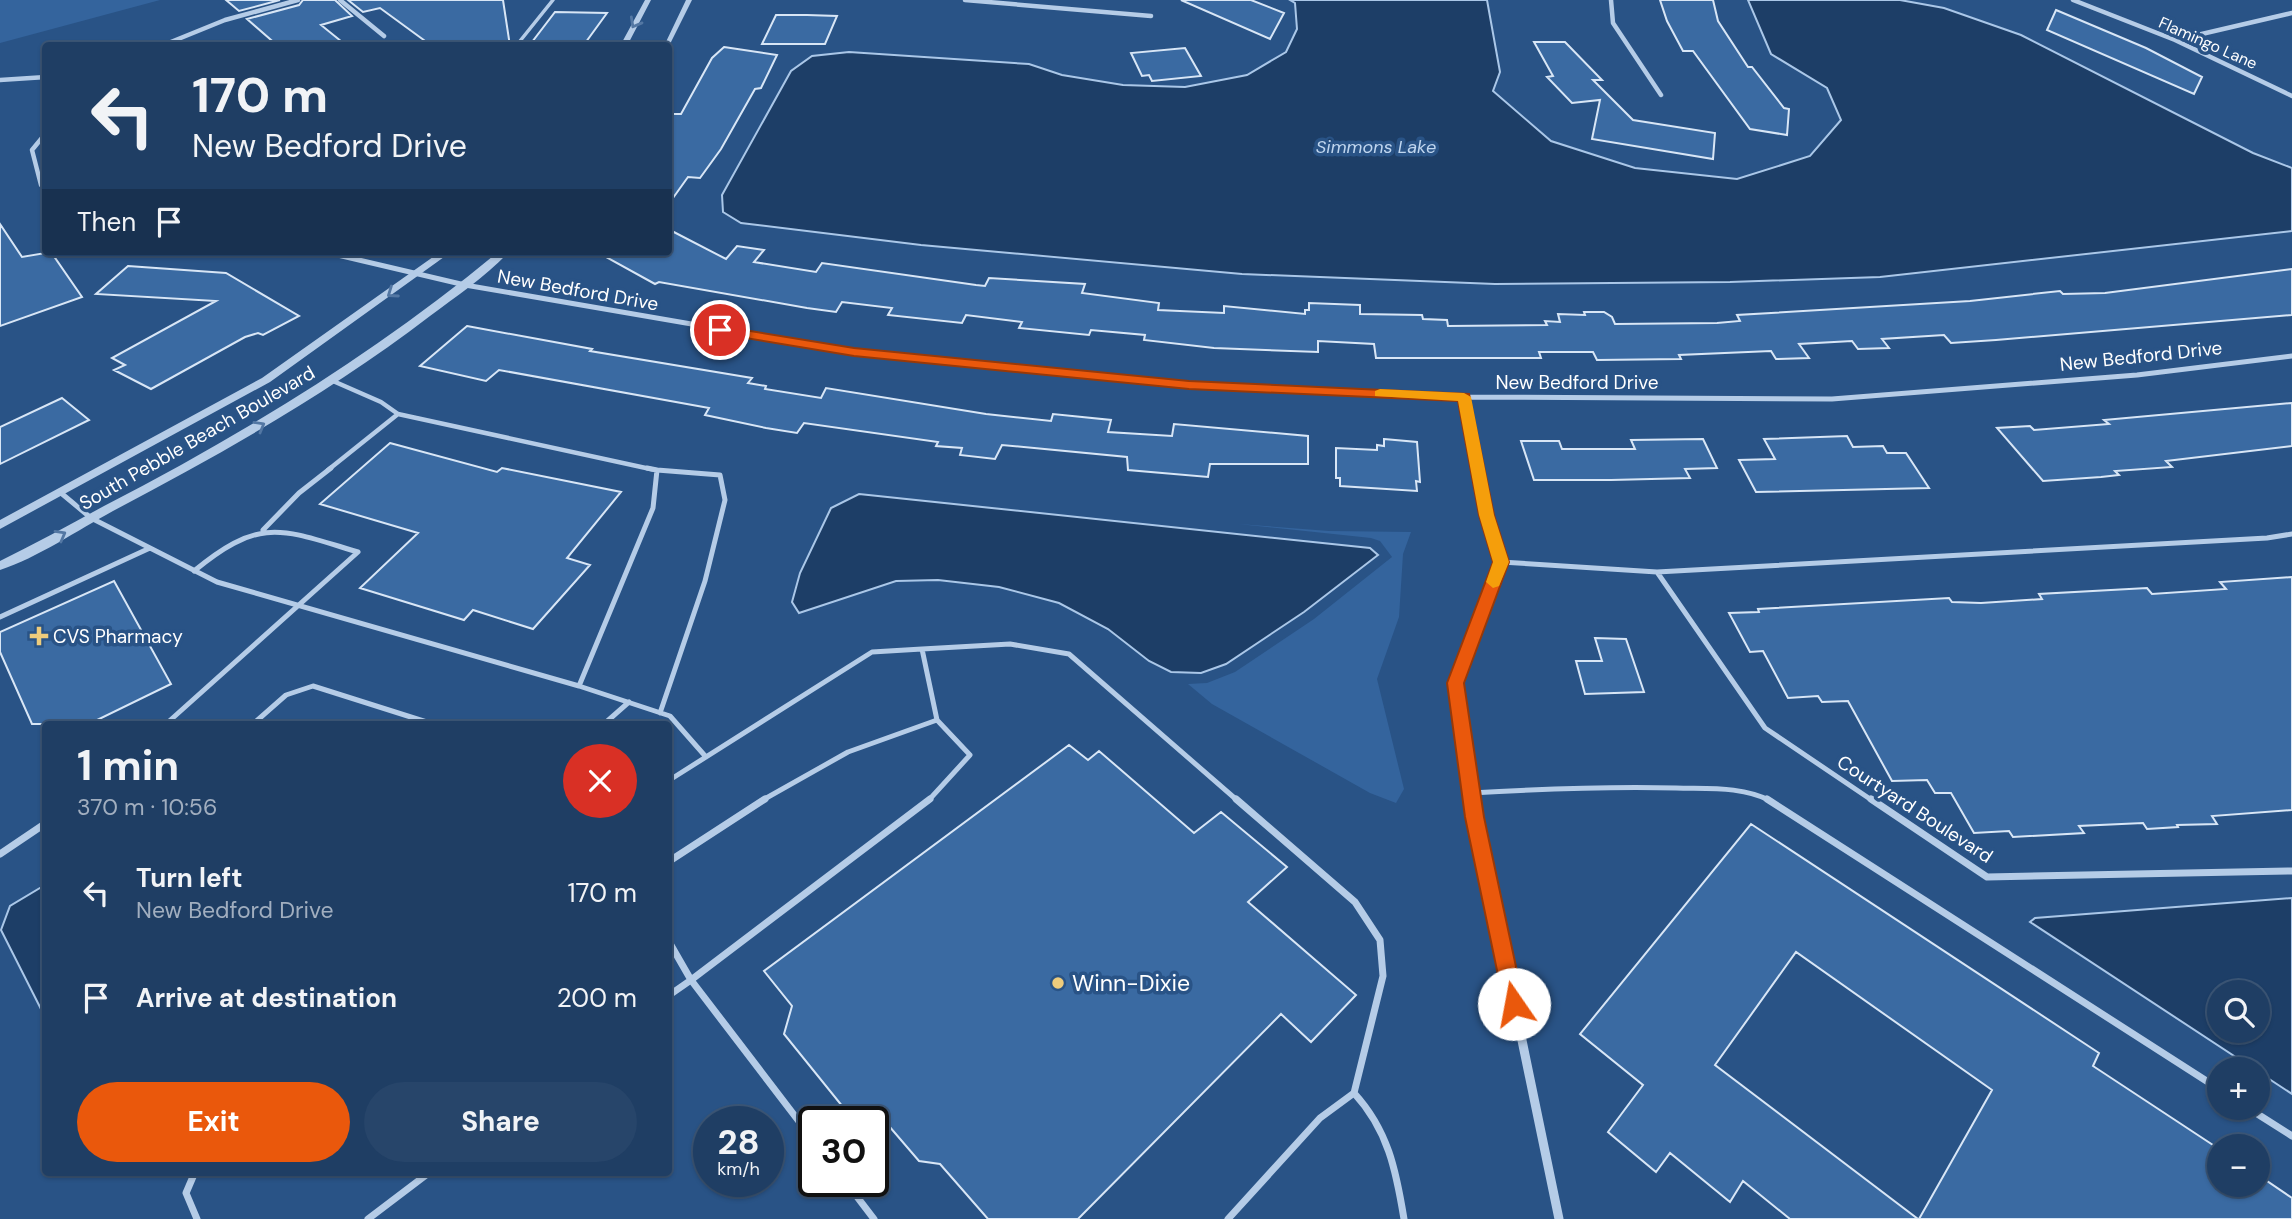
<!DOCTYPE html>
<meta charset="utf-8">
<style>
body{margin:0;font-family:"DM Sans",sans-serif;background:#27456a;color:#f1f3f6;height:100vh;display:flex;flex-direction:column;font-size:26px;white-space:nowrap}
*{box-sizing:border-box;margin:0}
p{font-size:23px;color:#a1aebf}
.icon{flex:none;width:38px;height:38px;fill:none;stroke:currentColor;stroke-width:2;stroke-linecap:round;stroke-linejoin:round}
.map{position:relative;flex:1;overflow:hidden}
.details{position:absolute;left:42px;top:721px;width:630px;height:455px;display:flex;flex-direction:column;background:#1f3e64;border-radius:7px;box-shadow:0 2px 5px #0004,0 0 0 2px #3c5778}
.details>*{flex:none}
.banner{position:absolute;left:42px;top:42px;width:630px;height:214px;border-radius:7px;box-shadow:0 2px 5px #0004,0 0 0 2px #3c5778;background:#1f3e64;color:#f1f3f6;overflow:hidden}
.fabs{position:absolute;left:2207px;top:980px;display:grid;gap:14px}
.fabs a{display:grid;place-items:center;width:63px;height:63px;border-radius:50%;background:#1f3e64;box-shadow:0 2px 5px #0004,0 0 0 2px #3c5778;font-size:35px}
.speed{position:absolute;left:693px;top:1106px;display:flex;gap:14px;font-size:35px;font-weight:700;text-align:center}
.speed>*{display:grid;place-content:center;width:91px;height:91px;border-radius:50%;background:#1f3e64;box-shadow:0 2px 5px #0004,0 0 0 2px #3c5778;line-height:1}
.speed small{font-size:18px;font-weight:400}
.speed .limit{border:4px solid #111;border-radius:10px;background:#fff;color:#111}
.pin{position:absolute;display:grid;place-items:center;width:60px;height:60px;color:#fff;margin:-30px;border:4px solid #fff;border-radius:50%;box-shadow:0 2px 7px #0007}
.me{position:absolute;width:77px;margin:-38px;rotate:348deg;stroke-linejoin:round;filter:drop-shadow(0 0 5px #0008)}
.turn{display:flex;align-items:center;gap:24px;height:147px;padding:0 35px;font-size:32px}
.turn .icon{width:91px;height:91px;stroke-width:2.5}
.turn b{display:block;font-size:49px;line-height:60px}
.then{display:flex;align-items:center;height:66px;padding:0 35px;background:#0003;gap:14px;font-size:26px}
.round{display:grid;place-items:center;flex:none;width:74px;height:74px;border-radius:37px;background:#27456a}
.head{display:flex;align-items:center;justify-content:space-between;height:119px;padding:0 35px}
h1{font-size:42px;font-weight:700;line-height:52px}
.cta{display:flex;gap:14px;margin-top:auto;padding:14px 35px}
.cta a{flex:1;height:80px;border-radius:42px;background:#ea580c;color:#fff;font-size:28px;font-weight:700;line-height:80px;text-align:center}
.cta a+a{background:#27456a;color:#f1f3f6}
ul{padding:0;list-style:none}
li{display:flex;align-items:center;gap:21px;height:105px;padding:0 35px}
li div{flex:1}
li b{display:block;font-size:26px}
li em{font-style:normal}
.map>svg:first-child{display:block}
.green{fill:#34649d}
.water{fill:#1d3e67;stroke:#aac7e8;stroke-width:2;fill-rule:evenodd}
.building{fill:#3a6aa2;stroke:#d8e6f6;stroke-width:2}
.lines{fill:none;stroke-linecap:round;stroke-linejoin:round}
.service-far3{stroke:#b5cce7;stroke-width:3.5}
.service-far2{stroke:#b5cce7;stroke-width:4.5}
.service-far1{stroke:#b5cce7;stroke-width:5}
.service{stroke:#b5cce7;stroke-width:7}
.minor-far3{stroke:#b5cce7;stroke-width:4.5}
.minor-far2{stroke:#b5cce7;stroke-width:5}
.minor-far1{stroke:#b5cce7;stroke-width:7}
.minor{stroke:#b5cce7;stroke-width:9}
.tertiary{fill:#b5cce7;fill-rule:evenodd}
.oneway{stroke:#5377a3}
.route{fill:#ea580c;stroke:#983908;stroke-width:2}
.slow{fill:#f59e0b}
.poi-dot{fill:#eecc7c;stroke:#295386;stroke-width:2.5}
.labels{text-anchor:middle;dominant-baseline:central;stroke-width:7;stroke-linejoin:round;paint-order:stroke}
.far-street-label{font-size:16px;fill:#fff;stroke:#295386}
.far-water-label{font-size:18px;font-style:italic;fill:#c0d6ef;stroke:#295386}
.street-label{font-size:19px;fill:#fff;stroke:#295386}
.poi-label{font-size:19px;fill:#fff;stroke:#295386;text-anchor:start}
.near-poi-label{font-size:23px;fill:#fff;stroke:#295386;text-anchor:start}
</style>
<div class="map">
<svg width="2292" height="1219" viewBox="0 0 2292 1219">
<rect width="100%" height="100%" fill="#295386"/>
<path class="green" d="M0 0H160L0 43Z
M1238 524 1329 531 1411 532 1403 554 1399 617 1377 679 1404 789 1396 803 1370 793 1212 704 1188 684 1207 683 1235 672 1314 619 1392 557 1380 541 1371 538Z"/>
<path class="water" d="M1290 0H1487L1500 72 1493 91 1551 141 1635 168 1737 179 1810 156 1841 120 1827 88 1771 54 1748 0H1900L1944 8 2021 35 2253 153 2292 168V231L1880 277 1730 282 1495 284 1242 274 921 245 741 223 723 212 722 195 791 71 812 56 849 52 1029 64 1062 75 1123 85 1185 87 1247 75 1286 52 1297 29 1295 3Z
M859 494 1370 548 1378 555 1304 612 1226 664 1201 673 1171 672 1149 661 1108 629 1059 603 999 587 938 580 896 581 799 613 792 602 800 573 831 508Z
M45 885V1017L1 930 10 906Z
M2292 898V1094L2030 922 2035 918ZM2219 992H2258V1031H2219Z"/>
<path class="building" d="M226 0H280L239 11Z
M303 0H335L352 16 321 25 347 46H278L247 19 299 5Z
M348 0H503L510 46H432L380 8 363 12Z
M1181 0H1251L1284 13 1270 39Z
M1660 0H1713L1718 21 1748 67H1752L1784 108 1789 109 1787 135 1750 129 1693 51H1683L1667 21Z
M2056 10 2146 48 2202 77 2194 94 2047 30Z
M555 12 607 13 583 46H529Z
M776 15H807L837 16 825 44H762Z
M1534 42H1565L1602 80H1593L1633 120 1715 133 1713 159 1592 139 1600 100 1572 103 1547 77 1553 76Z
M724 47 777 55 761 88 755 89 721 149 700 178 688 177 668 205V114H681L712 58Z
M1185 48 1201 76 1152 81 1149 75 1142 76 1131 53Z
M0 224 22 257 51 252 82 297 0 326Z
M668 229 726 259 737 246 764 250 754 262 816 272 822 263 976 285 985 286 989 278 1085 284 1082 293 1159 303 1158 310 1224 313V306L1305 314V310H1309V303L1360 305V314L1422 315 1423 319 1447 320 1448 326 1547 325 1545 321 1560 322 1558 314 1585 315 1584 312H1604L1612 317 1615 324 1717 323 1740 321 1737 315 1970 301 2060 291 2063 294 2105 293 2292 269V315L1996 340 1951 343 1944 335 1882 339 1889 348 1858 349 1852 341 1799 344 1809 358 1776 359 1771 351 1679 355 1681 359 1597 360 1593 352H1539L1541 358H1376L1374 344 1318 341V352L1214 348 1144 340 1145 335 1091 330 1089 335 1019 328 1022 322 966 315 962 323 888 315 892 308 842 302 836 312 807 308 659 282 655 284 597 252H668Z
M128 266 226 273 299 316 263 335 258 333 245 337 151 389 114 370 125 365 112 358 216 301 96 294Z
M467 326 592 349 590 351 752 378 748 383 766 386 765 389 821 398 826 388 986 414 1051 421 1053 414 1111 420 1108 432 1172 436 1174 424 1308 436V464H1210L1208 477 1128 470 1127 457 1002 445 995 459 960 455 962 448 936 446 938 442 804 423 797 433 766 428 705 415 709 408 499 370 486 381 420 366Z
M62 398 89 420 0 464V427Z
M2292 403V446L2166 461 2172 467 2115 471 2119 475 2101 477 2043 481 1997 428 2030 426 2034 430 2109 424 2104 420Z
M1847 436 1853 447 1883 446 1887 453H1906L1929 488 1756 492 1739 460 1775 459 1764 439Z
M1384 439 1417 442 1420 482 1416 481 1417 491 1340 486V478H1336V448L1377 450V445L1384 446Z
M1703 439 1717 468 1685 469 1690 478 1611 480H1534L1521 441H1559L1562 449H1635L1631 440Z
M390 443 497 472 502 468 621 492 567 558 590 565 533 629 473 610 464 620 360 588 418 533 320 504Z
M2292 577V810L2212 816 2217 824 2177 825 2178 827 2147 829 2143 823 2079 826 2084 833 2013 837 2009 831 1974 833 1951 793H1935L1927 780 1892 781 1848 701 1822 702 1818 696 1788 698 1763 651 1750 652 1729 613 1759 612 1758 609 1949 598 1952 602 1981 603 2042 599 2039 594 2147 588 2152 594 2226 589 2220 582Z
M114 581 171 684 89 724H32L0 652V632Z
M1595 638 1626 639 1644 692 1585 694 1576 661H1602Z
M1069 745 1088 760 1099 751 1194 833 1221 812 1287 867 1248 902 1356 995 1311 1042 1281 1014 1078 1219H988L940 1164 919 1161 883 1119 851 1117 784 1034 792 1006 764 971Z
M1751 824 2099 1053 2093 1066 2219 1149V1185H2258V1175L2292 1198V1219H1919L1992 1090 1796 952 1715 1065 1918 1219H1790L1743 1181 1730 1202 1670 1153 1656 1172 1608 1132 1643 1085 1580 1034Z"/>
<g class="lines">
<path class="service-far3" d="M516 46 553 0"/>
<path class="service-far2" d="M333 381 381 402 398 414 655 470
M328 470 398 414"/>
<path class="service-far1" d="M657 470 720 475 725 500 705 581 660 713
M61 493 91 518 217 582 579 686 670 716 706 757
M263 530 299 493 331 468
M1501 562 1657 572
M0 617 150 548
M922 649 1010 644 1069 654 1238 801
M579 686 653 508 657 470 647 468
M166 724 358 552C281 529 261 516 194 571
M253 724 286 695 313 686 433 724
M604 724 629 702
M668 781 872 652 922 649 937 720 970 755 928 801
M1471 793C1540 789 1607 786 1676 788 1708 789 1742 786 1771 801
M761 801 848 752 937 720
M1873 801 1765 728 1657 572 2267 538 2292 534"/>
<path class="service" d="M1236 799 1355 902 1380 940 1383 976 1354 1093
M1767 799 2219 1089
M1871 799 1987 877 2292 871
M0 854 46 823
M668 862 765 799
M668 940 691 980 930 799
M668 996 691 980 814 1141
M2248 1108 2292 1136
M195 1172 186 1193 197 1219
M845 1181 874 1219
M368 1219 430 1172
M1228 1219 1320 1118 1354 1093C1388 1130 1396 1170 1404 1219"/>
<path class="minor-far3" d="M340 0 384 36
M965 0 1151 16
M1611 0 1613 23 1661 95
M2073 0 2175 40 2292 96
M2176 40 2292 13
M161 46 225 20 298 0
M0 80 46 77
M46 133 32 150 41 185 46 189"/>
<path class="minor-far2" d="M325 252 465 285 854 352 1189 385 1464 397 1832 399 2137 375 2292 356
M1464 397 1478 470"/>
<path class="minor-far1" d="M1473 801 1456 683 1501 562 1486 515 1477 468"/>
<path class="minor" d="M1472 799 1559 1219"/>
<path class="tertiary" d="M645 0H651L627 46H620Z
M686 0H692L668 48V46H664Z
M440 252H451L270 382 0 529V520L262 378Z
M498 252H509C486 276 457 296 430 316 331 392 223 453 113 511 78 530 37 558 0 570V561C35 544 69 525 104 506 245 433 376 353 498 252Z"/>
</g>
<defs><path id="oneway-chevron" d="M-2-3.5L2.5 0L-2 3.5" fill="none" stroke-width="1.6" stroke-linecap="round" stroke-linejoin="round" transform="scale(1.75)"/></defs>
<g class="oneway">
<use href="#oneway-chevron" transform="translate(635 23) rotate(119)"/>
<use href="#oneway-chevron" transform="translate(392 293) rotate(145)"/>
<use href="#oneway-chevron" transform="translate(260 426) rotate(-30)"/>
<use href="#oneway-chevron" transform="translate(61 535) rotate(-29)"/>
</g>
<path class="route" d="M720 326 854 348 1189 381 1469 394 1494 515 1509 562 1464 683 1484 817 1524 1004 1521 1011 1514 1014 1507 1011 1504 1004 1465 817 1447 683 1493 562 1479 515 1458 401 1189 389 854 356 715 333V328Z"/>
<path class="slow" d="M1380 389 1464 393 1471 397 1494 515 1509 562 1499 586 1493 588 1486 582 1493 562 1479 515 1458 401 1375 396V391Z"/>
<g class="poi-dot">
<path d="M35.5 625.5h7v7h7v7h-7v7h-7v-7h-7v-7h7z"/>
<circle cx="1058" cy="983" r="7"/>
</g>
<g class="labels">
<g class="far-street-label">
<text transform="translate(2208 43) rotate(24)">Flamingo Lane</text>
</g>
<g class="far-water-label">
<text x="1376" y="147">Simmons Lake</text>
</g>
<g class="street-label">
<text transform="translate(578 290) rotate(10)">New Bedford Drive</text>
<text transform="translate(2141 356) rotate(-6)">New Bedford Drive</text>
<text x="1577" y="382">New Bedford Drive</text>
<text transform="translate(197 438) rotate(-30)">South Pebble Beach Boulevard</text>
<text transform="translate(1915 809) rotate(33)">Courtyard Boulevard</text>
</g>
<g class="poi-label">
<text x="53" y="636">CVS Pharmacy</text>
</g>
<g class="near-poi-label">
<text x="1072" y="983">Winn-Dixie</text>
</g>
</g>
</svg>
<div class="fabs">
<a><svg class="icon" aria-label="search" viewBox="0 0 24 24"><circle cx="10" cy="10" r="6"/><path d="M15 15l6 6"/></svg></a>
<a>+</a>
<a>−</a>
</div>
<div class="speed"><div>28<small>km/h</small></div><div class="limit">30</div></div>
<div class="pin" style="left:720px;top:330px;background:#d93025"><svg class="icon" aria-label="arrive" viewBox="0 0 24 24"><path d="M6 21V4h12l-3 4 3 4H6"/></svg></div>
<svg class="me" style="left:1514px;top:1004px" viewBox="-20 -20 40 40"><circle r="19" fill="#fff"/><path d="M0-13L10 11 0 6-10 11z" fill="#ea580c"/></svg>
<div class="banner">
<div class="turn"><svg class="icon" aria-label="left" viewBox="0 0 24 24"><path d="M17 20v-9H6M10 6l-5 5 5 5"/></svg><div><b>170 m</b>New Bedford Drive</div></div>
<div class="then">Then<svg class="icon" aria-label="arrive" viewBox="0 0 24 24"><path d="M6 21V4h12l-3 4 3 4H6"/></svg></div>
</div>
<section class="details">
<div class="head"><div><h1>1 min</h1><p>370 m · 10:56</p></div><a class="round" style="background:#d93025;color:#fff"><svg class="icon" aria-label="close" viewBox="0 0 24 24"><path d="M6 6l12 12M18 6L6 18"/></svg></a></div>
<ul>
<li><svg class="icon" aria-label="left" viewBox="0 0 24 24"><path d="M17 20v-9H6M10 6l-5 5 5 5"/></svg><div><b>Turn left</b><p>New Bedford Drive</p></div><em>170 m</em></li>
<li><svg class="icon" aria-label="arrive" viewBox="0 0 24 24"><path d="M6 21V4h12l-3 4 3 4H6"/></svg><div><b>Arrive at destination</b></div><em>200 m</em></li>
</ul>
<div class="cta"><a>Exit</a><a>Share</a></div>
</section>
</div>
